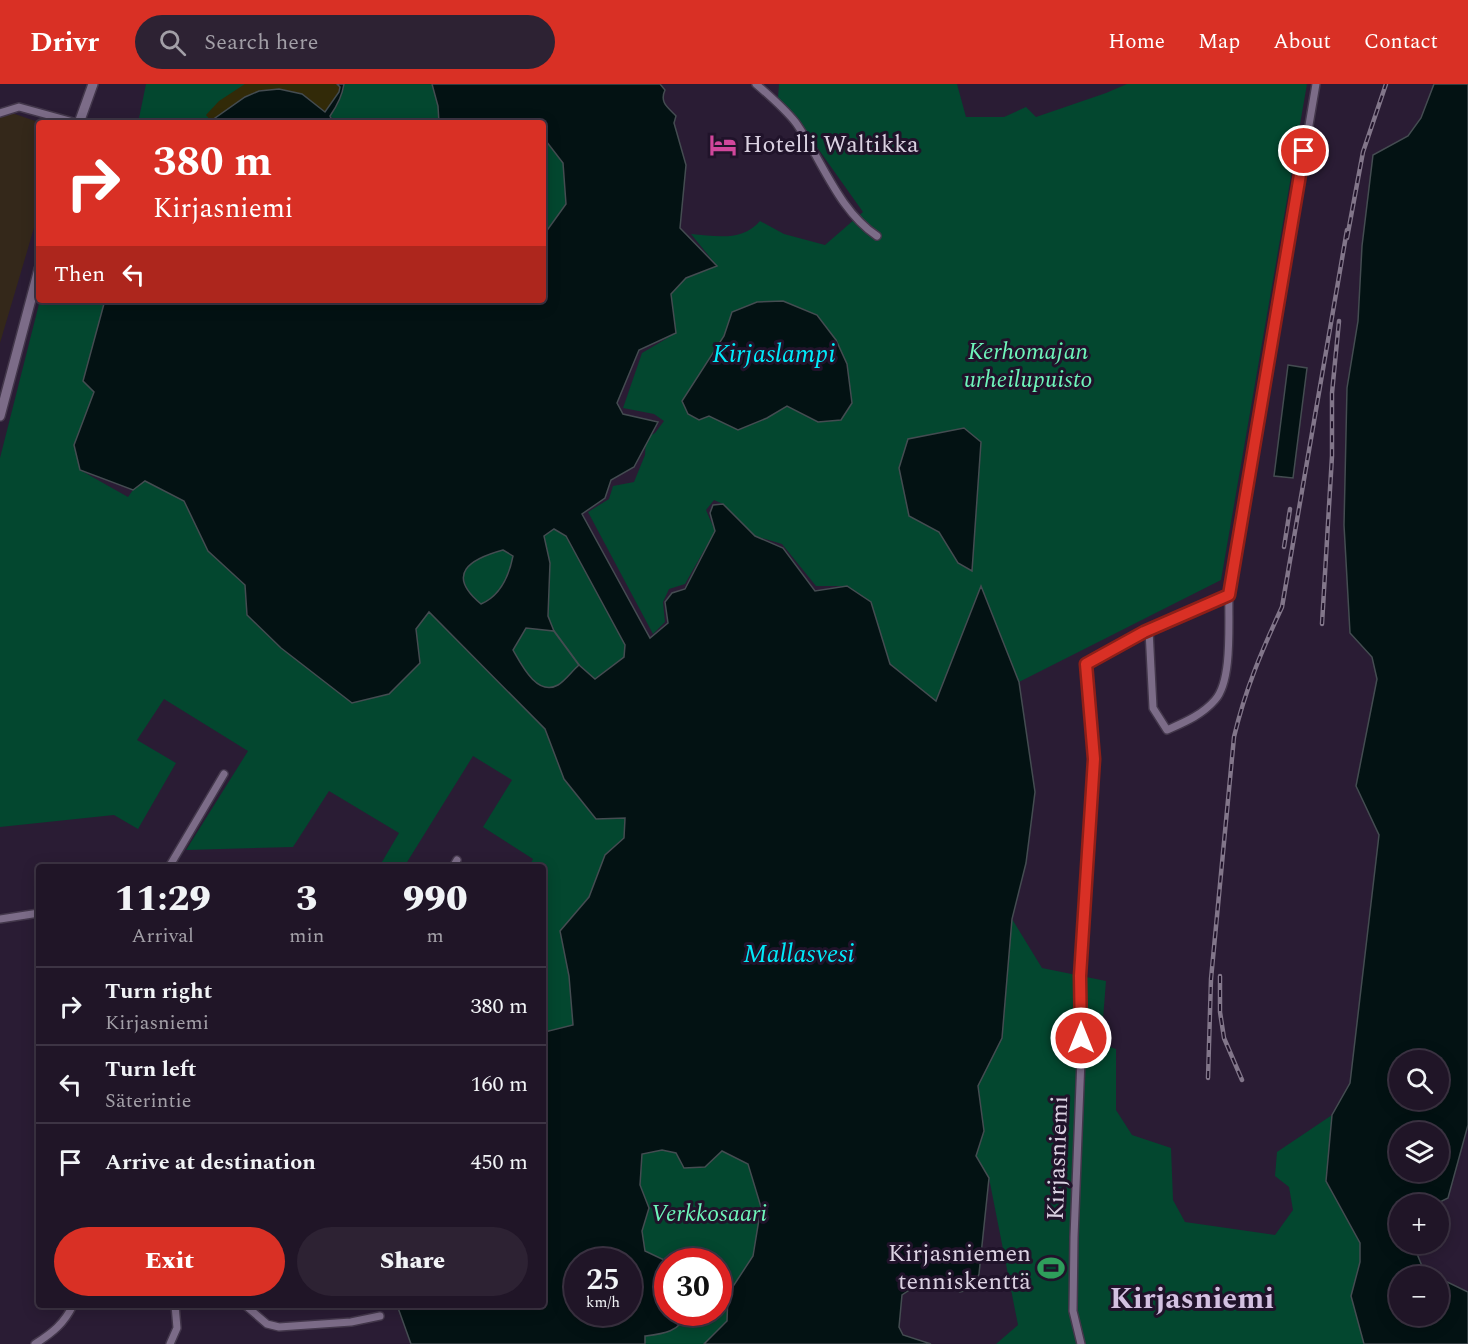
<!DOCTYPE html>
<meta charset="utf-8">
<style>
body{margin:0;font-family:Spectral,serif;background:#2d2233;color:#f1f3f6;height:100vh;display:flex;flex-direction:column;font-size:22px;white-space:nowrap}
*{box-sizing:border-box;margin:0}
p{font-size:20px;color:#a29fa7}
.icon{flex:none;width:33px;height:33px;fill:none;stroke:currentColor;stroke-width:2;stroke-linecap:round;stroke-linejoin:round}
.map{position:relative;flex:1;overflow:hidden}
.details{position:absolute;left:36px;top:780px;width:510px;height:444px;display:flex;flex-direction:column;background:#201527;border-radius:6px;box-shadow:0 3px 15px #0003,0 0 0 2px #3d3444}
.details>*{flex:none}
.top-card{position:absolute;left:36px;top:36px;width:510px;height:183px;border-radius:6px;box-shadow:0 3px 15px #0003,0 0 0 2px #3d3444;background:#d93025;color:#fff;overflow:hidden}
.buttons{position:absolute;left:1389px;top:966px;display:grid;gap:12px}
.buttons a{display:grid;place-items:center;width:60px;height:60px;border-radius:50%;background:#201527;box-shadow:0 3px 15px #0003,0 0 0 2px #3d3444;font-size:30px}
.speed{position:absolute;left:564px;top:1164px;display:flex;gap:12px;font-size:30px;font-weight:700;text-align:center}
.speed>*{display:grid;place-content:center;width:78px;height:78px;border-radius:50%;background:#201527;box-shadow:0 3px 15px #0003,0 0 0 2px #3d3444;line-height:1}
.speed small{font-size:15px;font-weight:400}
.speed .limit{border:9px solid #d22;background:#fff;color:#111}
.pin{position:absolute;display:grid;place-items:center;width:51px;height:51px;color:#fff;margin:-26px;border:3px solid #fff;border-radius:50%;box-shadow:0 2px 6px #0007}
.me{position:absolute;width:66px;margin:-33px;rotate:0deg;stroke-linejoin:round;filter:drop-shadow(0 0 4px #0008)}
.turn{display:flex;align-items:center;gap:21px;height:126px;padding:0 18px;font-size:27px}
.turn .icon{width:78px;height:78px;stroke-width:2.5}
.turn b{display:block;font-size:42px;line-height:51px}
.then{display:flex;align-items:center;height:57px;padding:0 18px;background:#0003;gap:12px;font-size:22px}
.eta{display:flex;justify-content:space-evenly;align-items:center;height:102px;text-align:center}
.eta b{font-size:36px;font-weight:800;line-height:42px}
.cta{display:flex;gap:12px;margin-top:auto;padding:12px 18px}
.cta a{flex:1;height:69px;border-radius:36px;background:#d93025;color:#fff;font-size:24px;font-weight:800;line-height:69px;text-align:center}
.cta a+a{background:#2d2233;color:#f1f3f6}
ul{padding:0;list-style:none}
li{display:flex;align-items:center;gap:18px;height:78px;padding:0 18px;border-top:2px solid #3d3444}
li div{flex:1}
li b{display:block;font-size:22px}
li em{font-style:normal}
header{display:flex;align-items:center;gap:36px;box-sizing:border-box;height:84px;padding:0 30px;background:#d93025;color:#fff}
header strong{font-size:28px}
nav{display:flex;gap:33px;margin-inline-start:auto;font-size:21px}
.search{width:420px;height:54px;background:#2d2233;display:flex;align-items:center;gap:15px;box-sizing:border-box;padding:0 21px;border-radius:33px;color:#a29fa7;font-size:22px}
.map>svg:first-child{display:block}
.industrial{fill:#34281a}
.green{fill:#03472f}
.sand{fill:#322a08}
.water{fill:#031213;stroke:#444c51;stroke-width:1.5;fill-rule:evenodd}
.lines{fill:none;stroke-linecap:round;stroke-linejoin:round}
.stream{stroke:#444c51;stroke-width:2}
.minor-casing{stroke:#43374b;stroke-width:10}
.secondary-casing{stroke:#43374b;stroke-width:12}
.minor{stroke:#7c6c88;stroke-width:7}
.secondary{stroke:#7c6c88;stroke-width:9}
.rail-casing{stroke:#82768a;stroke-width:4.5}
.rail{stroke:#20132a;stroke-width:2;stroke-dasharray:7;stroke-linecap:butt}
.route-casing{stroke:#8d1f18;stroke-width:15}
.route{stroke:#d93025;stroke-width:10}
.labels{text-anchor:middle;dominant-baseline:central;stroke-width:6;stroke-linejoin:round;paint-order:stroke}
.poi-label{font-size:24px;fill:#dbd2e2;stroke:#20132a;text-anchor:start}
.park-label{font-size:24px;font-style:italic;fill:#6ef5ba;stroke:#20132a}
.street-label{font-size:24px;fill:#dbd2e2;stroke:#20132a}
.water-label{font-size:26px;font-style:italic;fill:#00eafa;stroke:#20132a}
.district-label{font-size:30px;font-weight:bold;fill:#d3c1e1;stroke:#20132a}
</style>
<header>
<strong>Drivr</strong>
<div class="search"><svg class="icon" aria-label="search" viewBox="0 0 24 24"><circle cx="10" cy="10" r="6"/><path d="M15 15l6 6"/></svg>Search here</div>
<nav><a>Home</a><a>Map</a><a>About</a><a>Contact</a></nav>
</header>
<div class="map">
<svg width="1468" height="1260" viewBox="0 0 1468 1260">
<rect width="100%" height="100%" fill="#2a1c34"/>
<path class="industrial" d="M12 29 41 39H39V127L0 259V32Z"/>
<path class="green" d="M146 0H432L438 22 439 39H333V34L325 29 259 7 249 11 208 39H138Z
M779 0H957L966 33H1004L1026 23 1036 33 1106 9 1127 0H1307L1221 496 1019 598 981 503 936 617 890 580 871 518 847 502H816L782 460 755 452 723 420 714 416 706 426 715 447 685 500 669 505 663 518 665 538 653 550 588 428 609 415 613 402 634 398 645 371 646 354 655 349 664 337 654 330 623 324 642 269 676 249 670 210 686 194 717 182 691 150C716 152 742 158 760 137L784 150 825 161 863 128 797 35 778 14Z
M543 53 563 79 566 120 543 152Z
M40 216H105L83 297 94 308 74 361 80 386 128 413 133 406 145 397 184 417 208 467 245 501 247 531 281 564 352 619 389 610 420 579 416 545 429 527 545 645 564 695 625 734 624 754 605 771 589 813 560 847 569 892 573 941 545 948 543 946V783H529L533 775 483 743 512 696 473 672 404 783H379L399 749 329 707 293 763 186 766 248 667 164 615 137 656 176 679 138 745 114 731 0 743V374Z
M554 445 566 452 625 560 624 573 594 595 579 581C572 587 565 597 558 601 536 613 521 580 513 567L526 544 553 547 548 532 550 479 544 452Z
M503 466 513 472C509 492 500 511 481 520 464 506 454 486 479 473 486 470 495 468 503 466Z
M1012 835 1042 884 1106 897 1101 960 1116 965V1026L1132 1051 1171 1064 1173 1116 1185 1138 1275 1151 1293 1126 1289 1103 1275 1092 1277 1068 1332 1031 1326 1097 1360 1159V1178L1351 1212 1364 1260H996L1018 1241 989 1094 976 1072 984 1047 978 1002 1002 954Z
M662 1066 676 1069 705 1083 722 1067 748 1080 761 1123 753 1172 728 1210 727 1237 704 1260H645V1252C662 1250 681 1248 686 1229L718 1228V1178L664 1176 645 1167 642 1147 649 1124 640 1101 642 1070Z"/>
<path class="sand" d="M245 0H337L340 3 339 8 325 29 311 17 259 7 249 11 211 37 206 31 219 17Z"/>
<path class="water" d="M337 0H344C342 13 337 22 330 32L333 39H208L245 13 259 7 279 5 302 10 325 28 339 8 340 3Z
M432 0H660L665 6C659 19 669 24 676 32L674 39 686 81 680 144 717 182 686 194 671 210 676 249 639 266 617 319 623 330 658 338 634 383 611 396 605 414 582 430 650 554 668 539 665 518 672 509 685 505 715 447 710 429 713 421 723 420 755 452 783 464 815 507 847 502 871 518 890 580 936 617 981 502 1019 598 1035 708 1026 779 1012 835 1002 954 978 1002 984 1047 976 1072 989 1094 979 1190 972 1205 960 1208 929 1193 902 1211 899 1243 903 1251 931 1260H704L727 1237 728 1210 753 1172 761 1123 748 1080 722 1067 705 1083 684 1084 676 1069 662 1066 642 1070 640 1101 649 1124 642 1147 645 1167 664 1176 679 1177 668 1178V1228L686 1229C681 1248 662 1250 645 1252V1260H411L397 1221H543V946L545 948 573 941 569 892 560 847 589 813 605 771 624 754 625 734 596 735 564 695 545 645 429 528 416 545 420 579 389 610 352 619 281 564 247 531 245 501 208 467 184 417 145 397 133 406 80 386 74 361 94 308 83 297 105 216H543V152L566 120 563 79 543 53V39H439L438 22ZM554 445 566 452 625 561 624 573 595 595 579 581C572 587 565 597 558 601 537 613 521 580 513 566L526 544 554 547 548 532 550 479 544 452ZM503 466 513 472C509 492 500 512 481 520 445 490 470 475 503 466ZM578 1178H628V1228H578Z
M1434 0H1468V1041L1448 1114 1436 1120H1400V1160H1413L1424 1187 1436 1192H1400V1232H1438L1439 1194 1468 1208V1260H1364L1351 1212 1360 1178V1159L1326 1097 1332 1031 1350 999 1379 751 1356 702 1377 595 1372 573 1350 549 1344 441 1347 304 1358 237 1362 162 1373 71 1408 52 1421 34ZM1438 976V1016H1400V976ZM1438 1048V1088H1400V1048Z
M783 217 817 231 836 256 847 280 852 319 841 336 818 338 787 322 767 334 738 346 709 332 699 336 688 330 682 317 724 252 732 228 757 218Z
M1288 281 1307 284 1293 394 1274 392Z
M964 344 981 358 972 487 958 479 939 448 909 432 899 384 908 355Z"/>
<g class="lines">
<path class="stream" d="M554 547 579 581"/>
<defs>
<path id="minor" d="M756 0C770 12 785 25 796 39 822 76 838 126 877 152
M0 29 19 23 77 39
M1149 546 1153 624 1167 646C1185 638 1202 631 1215 616 1233 596 1228 538 1229 511L1316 0
M169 783 224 690
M453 783 457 776
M0 835 39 829
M245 1221 267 1240 279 1243 351 1238 380 1232
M35 1260C52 1249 64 1240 73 1221
M170 1260 177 1244 175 1221
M1081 1260 1073 1227 1074 1153 1081 975V892L1094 675 1086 580 1144 548 1229 511"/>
<path id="secondary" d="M79 39 93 0
M0 332 39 185"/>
</defs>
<use href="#minor" class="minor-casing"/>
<use href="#secondary" class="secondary-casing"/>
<use href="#minor" class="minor"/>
<use href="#secondary" class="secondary"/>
<defs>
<path id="rail" d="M1347 154 1363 68 1386 0
M1284 463 1290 425
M1322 540 1332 372V309L1339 237
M1220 892V928L1224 954 1242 996
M1208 994 1211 895 1234 653C1245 606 1262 566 1282 523L1347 146"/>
</defs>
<use href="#rail" class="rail-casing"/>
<use href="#rail" class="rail"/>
</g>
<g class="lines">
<defs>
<path id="route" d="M1081 954 1080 892 1094 675 1086 580 1144 548 1229 511 1304 67"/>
</defs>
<use href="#route" class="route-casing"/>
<use href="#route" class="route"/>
</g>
<defs>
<symbol id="hotel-bare" viewBox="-9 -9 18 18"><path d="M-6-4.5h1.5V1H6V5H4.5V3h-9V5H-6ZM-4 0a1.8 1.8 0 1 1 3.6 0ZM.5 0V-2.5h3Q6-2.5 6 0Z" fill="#d1479c" stroke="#20132a" stroke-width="2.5" paint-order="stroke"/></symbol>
<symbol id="stadium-bare" viewBox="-9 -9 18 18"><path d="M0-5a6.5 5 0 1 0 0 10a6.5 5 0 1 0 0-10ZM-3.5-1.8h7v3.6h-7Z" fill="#2e9e5b" stroke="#20132a" stroke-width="2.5" paint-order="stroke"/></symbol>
</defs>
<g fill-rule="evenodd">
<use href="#hotel-bare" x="704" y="42" width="38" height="38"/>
<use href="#stadium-bare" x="1032" y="1165" width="38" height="38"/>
</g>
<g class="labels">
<g class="poi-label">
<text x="743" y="61">Hotelli Waltikka</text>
<text x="1031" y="1170" text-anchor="end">Kirjasniemen<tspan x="1031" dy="28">tenniskenttä</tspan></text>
</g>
<g class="park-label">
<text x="1028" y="268">Kerhomajan<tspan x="1028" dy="28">urheilupuisto</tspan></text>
<text x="709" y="1130">Verkkosaari</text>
</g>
<g class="street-label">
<text transform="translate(1058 1074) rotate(-88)">Kirjasniemi</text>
</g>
<g class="water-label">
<text x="774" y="270">Kirjaslampi</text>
<text x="799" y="870">Mallasvesi</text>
</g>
<g class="district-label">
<text x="1192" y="1215">Kirjasniemi</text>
</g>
</g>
</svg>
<div class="buttons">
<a><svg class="icon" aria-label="search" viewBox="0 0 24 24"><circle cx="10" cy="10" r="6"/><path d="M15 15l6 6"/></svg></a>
<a><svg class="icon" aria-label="layers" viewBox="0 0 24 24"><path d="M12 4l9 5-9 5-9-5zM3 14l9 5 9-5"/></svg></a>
<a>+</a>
<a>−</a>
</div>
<div class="speed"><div>25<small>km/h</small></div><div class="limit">30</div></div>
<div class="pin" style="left:1304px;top:67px;background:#d93025"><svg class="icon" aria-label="arrive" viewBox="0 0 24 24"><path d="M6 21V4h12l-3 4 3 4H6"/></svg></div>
<svg class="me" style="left:1081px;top:954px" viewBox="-20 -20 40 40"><circle r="17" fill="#d93025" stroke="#fff" stroke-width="3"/><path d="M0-11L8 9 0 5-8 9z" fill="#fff"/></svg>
<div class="top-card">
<div class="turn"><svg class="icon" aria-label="right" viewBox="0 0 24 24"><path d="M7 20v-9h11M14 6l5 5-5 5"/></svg><div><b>380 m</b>Kirjasniemi</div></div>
<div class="then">Then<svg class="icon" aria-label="left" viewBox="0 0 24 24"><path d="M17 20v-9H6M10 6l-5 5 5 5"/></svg></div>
</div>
<section class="details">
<div class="eta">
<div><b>11:29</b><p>Arrival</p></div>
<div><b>3</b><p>min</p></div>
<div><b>990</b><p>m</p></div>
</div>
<ul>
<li><svg class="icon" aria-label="right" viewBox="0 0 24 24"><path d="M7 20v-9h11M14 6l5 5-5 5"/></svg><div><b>Turn right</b><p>Kirjasniemi</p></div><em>380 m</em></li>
<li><svg class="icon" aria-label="left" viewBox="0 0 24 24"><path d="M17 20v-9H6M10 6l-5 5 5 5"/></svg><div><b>Turn left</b><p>Säterintie</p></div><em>160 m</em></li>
<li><svg class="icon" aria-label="arrive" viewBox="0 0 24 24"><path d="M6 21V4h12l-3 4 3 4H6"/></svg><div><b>Arrive at destination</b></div><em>450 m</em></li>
</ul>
<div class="cta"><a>Exit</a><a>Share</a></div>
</section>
</div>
